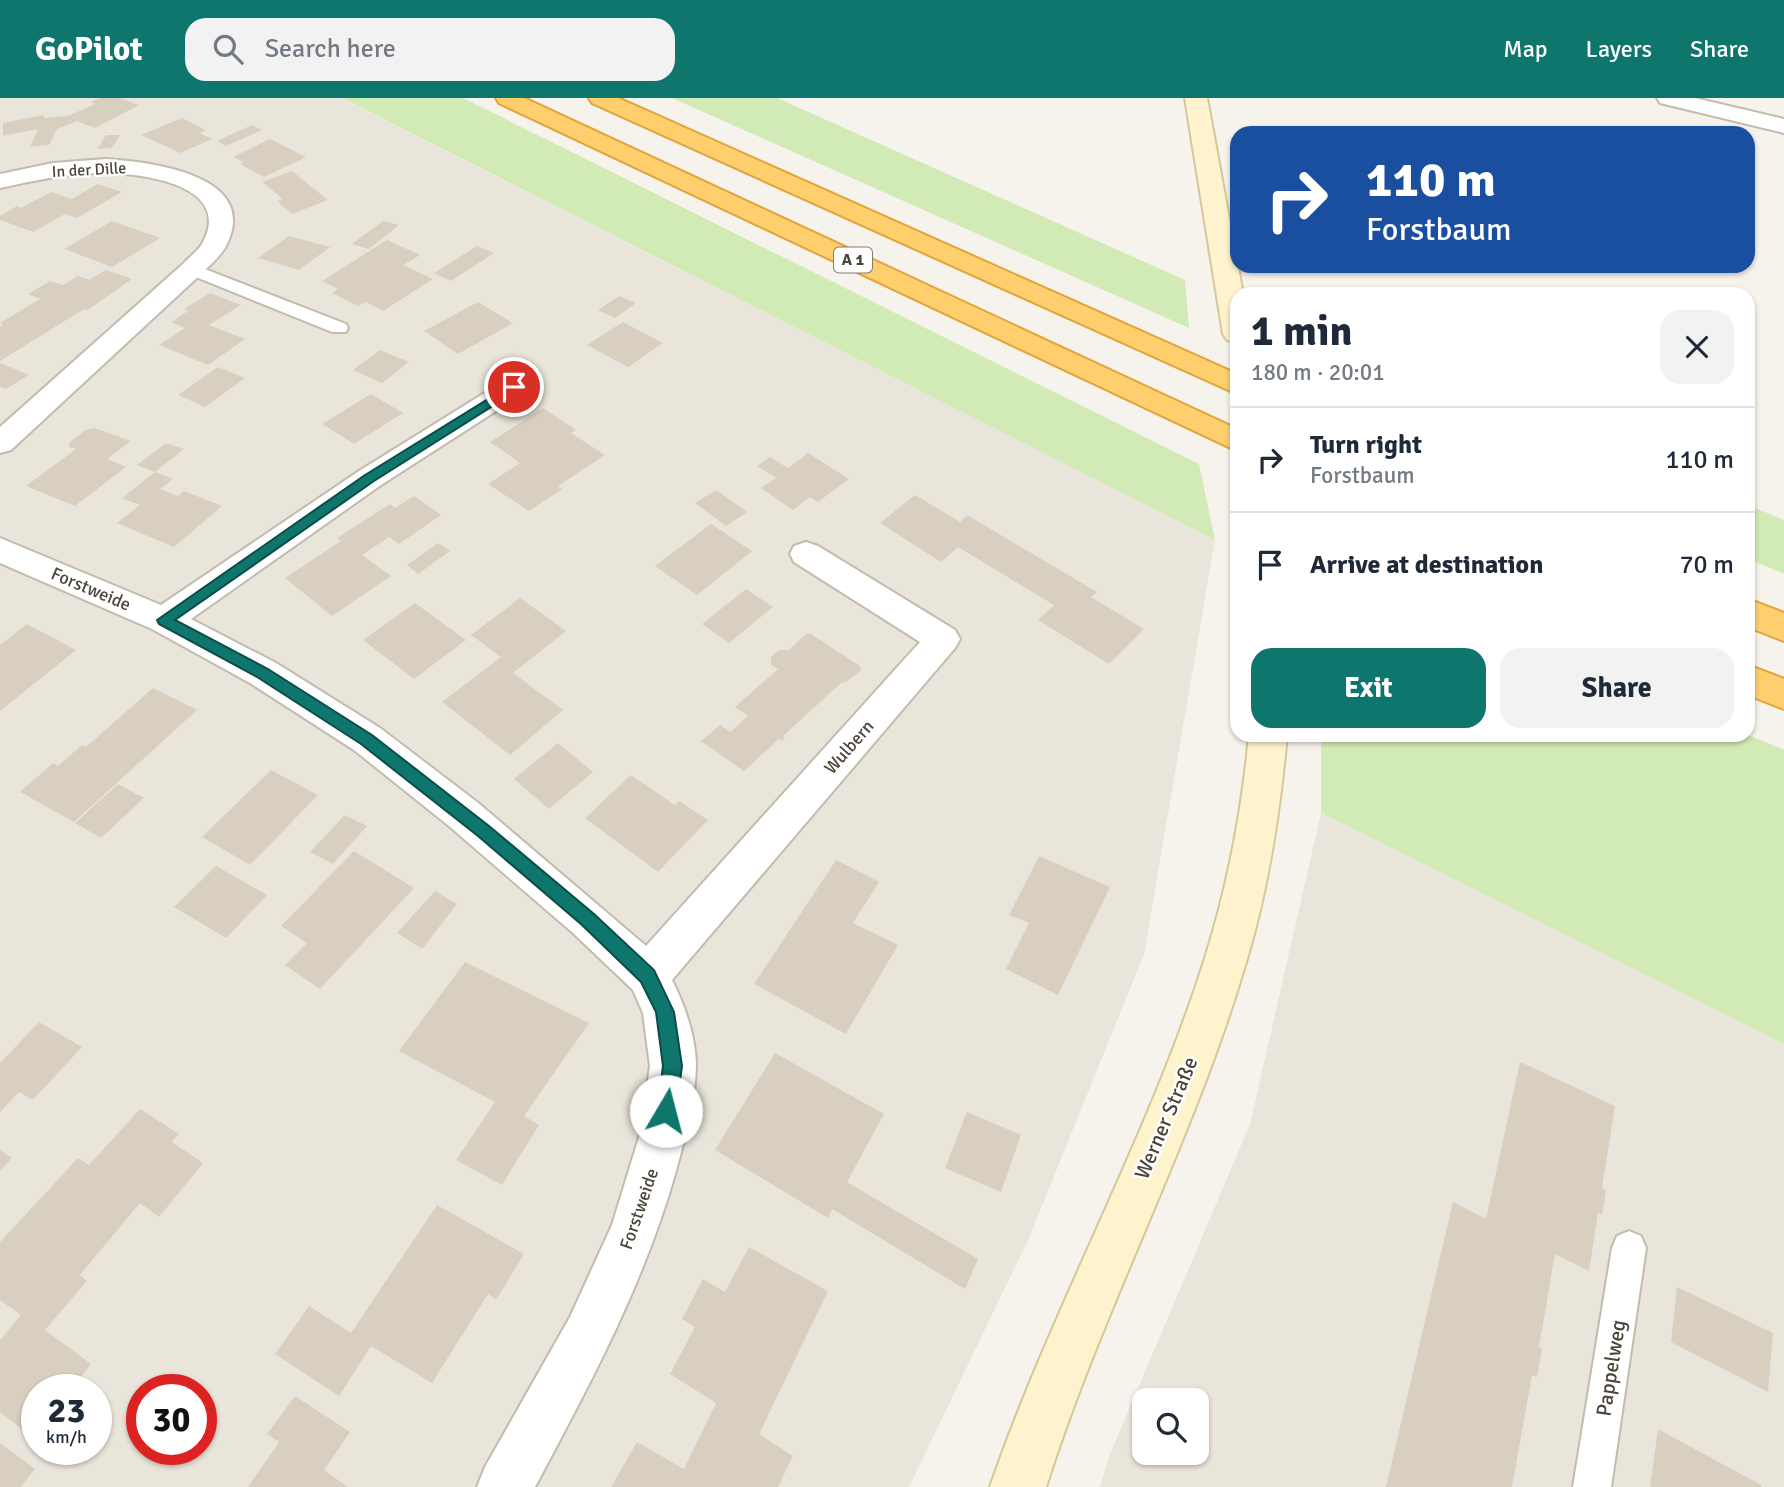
<!DOCTYPE html>
<meta charset="utf-8">
<style>
body{margin:0;font-family:Signika,sans-serif;background:#f2f2f3;color:#1f2937;height:100vh;display:flex;flex-direction:column;font-size:26px;white-space:nowrap}
*{box-sizing:border-box;margin:0}
p{font-size:23px;color:#747a83}
.icon{flex:none;width:38px;height:38px;fill:none;stroke:currentColor;stroke-width:2;stroke-linecap:round;stroke-linejoin:round}
.map{position:relative;flex:1;overflow:hidden}
.drawer{position:absolute;left:1230px;top:189px;width:525px;height:455px;display:flex;flex-direction:column;background:#fff;border-radius:21px;box-shadow:0 2px 5px #0004}
.drawer>*{flex:none}
.top-card{position:absolute;left:1230px;top:28px;width:525px;height:147px;border-radius:21px;box-shadow:0 2px 5px #0004;background:#1a4fa0;color:#fff;overflow:hidden}
.buttons{position:absolute;left:1132px;top:1290px;display:grid;gap:14px}
.buttons a{display:grid;place-items:center;width:77px;height:77px;border-radius:14px;background:#fff;box-shadow:0 2px 5px #0004;font-size:35px}
.speed{position:absolute;left:21px;top:1276px;display:flex;gap:14px;font-size:35px;font-weight:700;text-align:center}
.speed>*{display:grid;place-content:center;width:91px;height:91px;border-radius:50%;background:#fff;box-shadow:0 2px 5px #0004;line-height:1}
.speed small{font-size:18px;font-weight:400}
.speed .limit{border:10px solid #d22;background:#fff;color:#111}
.pin{position:absolute;display:grid;place-items:center;width:60px;height:60px;color:#fff;margin:-30px;border:4px solid #fff;border-radius:50%;box-shadow:0 2px 7px #0007}
.me{position:absolute;width:77px;margin:-38px;rotate:8deg;stroke-linejoin:round;filter:drop-shadow(0 0 5px #0008)}
.turn{display:flex;align-items:center;gap:24px;height:147px;padding:0 21px;font-size:32px}
.turn .icon{width:91px;height:91px;stroke-width:2.5}
.turn b{display:block;font-size:49px;line-height:60px}
.round{display:grid;place-items:center;flex:none;width:74px;height:74px;border-radius:21px;background:#f2f2f3}
.head{display:flex;align-items:center;justify-content:space-between;height:119px;padding:0 21px}
h1{font-size:42px;font-weight:700;line-height:52px}
.action{display:flex;gap:14px;margin-top:auto;padding:14px 21px}
.action a{flex:1;height:80px;border-radius:21px;background:#0f766e;color:#fff;font-size:28px;font-weight:700;line-height:80px;text-align:center}
.action a+a{background:#f2f2f3;color:#1f2937}
ul{padding:0;list-style:none}
li{display:flex;align-items:center;gap:21px;height:105px;padding:0 21px;border-top:2px solid #e0e1e3}
li div{flex:1}
li b{display:block;font-size:26px}
li em{font-style:normal}
header{display:flex;align-items:center;gap:42px;box-sizing:border-box;height:98px;padding:0 35px;background:#0f766e;color:#fff}
header strong{font-size:33px}
nav{display:flex;gap:38px;margin-inline-start:auto;font-size:24px}
.search{width:490px;height:63px;background:#f2f2f3;display:flex;align-items:center;gap:18px;box-sizing:border-box;padding:0 24px;border-radius:21px;color:#747a83;font-size:26px}
.map>svg:first-child{display:block}
.residential{fill:#eae5da;fill-rule:evenodd}
.green{fill:#d2eab5}
.building{fill:#d8cfc1}
.lines{fill:none;stroke-linecap:round;stroke-linejoin:round}
.service-casing{stroke:#c2bbae;stroke-width:4}
.minor-casing{stroke:#c2bbae;stroke-width:4}
.secondary-casing{stroke:#d6c79b;stroke-width:4}
.motorway-casing{stroke:#e0a43c;stroke-width:4}
.service{fill:#fff;fill-rule:evenodd}
.minor{fill:#fff;fill-rule:evenodd}
.secondary{fill:#fff3cd;fill-rule:evenodd}
.motorway{fill:#ffcf6e;fill-rule:evenodd}
.route{fill:#0f766e;stroke:#0a4d48;stroke-width:2}
.labels{text-anchor:middle;dominant-baseline:central;stroke-width:5;stroke-linejoin:round;paint-order:stroke}
.far-street-label{font-size:16px;fill:#4b4439;stroke:#fff}
.shield{fill:#fff;stroke:#817c74;stroke-width:2}
.shield-label{font-size:16px;font-weight:bold;fill:#4b4439}
.street-label{font-size:18px;fill:#4b4439;stroke:#fff}
.near-street-label{font-size:21px;fill:#4b4439;stroke:#fff}
</style>
<header>
<strong>GoPilot</strong>
<div class="search"><svg class="icon" aria-label="search" viewBox="0 0 24 24"><circle cx="10" cy="10" r="6"/><path d="M15 15l6 6"/></svg>Search here</div>
<nav><a>Map</a><a>Layers</a><a>Share</a></nav>
</header>
<div class="map">
<svg width="1784" height="1389" viewBox="0 0 1784 1389">
<rect width="100%" height="100%" fill="#f6f3ec"/>
<path class="residential" d="M0 0H341L1215 442 1144 856 1029 1140 909 1389H0ZM37 1292H96V1351H37ZM142 1292H201V1351H142Z
M1321 715 1784 946V1389H1100L1108 1361 1250 1026ZM1144 1302H1197V1354H1144Z"/>
<path class="green" d="M342 0H463L1199 366 1215 442Z
M672 0H777L1185 182 1189 230Z
M1748 407 1784 422V476L1748 461Z
M1321 637H1748L1784 652V946L1321 715Z"/>
<path class="building" d="M100 0H120L139 7 95 30 77 23 57 31 49 47 30 49 38 31 3 38V25L44 17V20L68 18 95 6 91 4Z
M182 20 206 32 200 35 212 41 180 55 141 37Z
M252 27 262 32 226 48 217 43Z
M106 37H120L112 50 97 51Z
M270 41 306 59 264 79 240 66 243 64 233 59Z
M292 73 313 90 328 102 292 116 277 103 283 101 262 84Z
M98 86 122 94 77 120 65 116 33 134 0 122V118L17 108 21 110 51 94 72 101Z
M112 123 160 140 112 169 64 151Z
M383 123 399 127 369 151 352 146Z
M289 138 330 149 299 172 258 160Z
M387 142 420 157 403 167 433 181 383 213 366 204 358 208 332 195 338 191 322 183Z
M477 148 494 155 451 183 434 175Z
M106 172 132 181 88 212 84 211 0 263V229L3 227 0 225 40 201 28 196 50 183 63 187 78 178 89 182Z
M210 195 241 207 209 227 245 241 208 267 159 247 185 230 171 224 188 213 184 211Z
M619 198 636 205 615 220 598 212Z
M478 204 513 225 458 256 424 233Z
M623 224 663 245 628 269 587 247Z
M380 252 409 264 382 285 353 272Z
M0 265 29 277 6 291 0 289Z
M218 269 245 280 205 309 178 297Z
M371 296 403 315 354 346 322 326Z
M543 310 576 332 571 335 605 357 558 388 562 391 529 413 488 386 520 365 490 344Z
M95 330 131 343 107 361 126 369 75 408 26 388 76 351 69 349 70 344 86 332Z
M166 345 184 351 155 374 173 381 160 391 178 398 184 393 222 408 174 449 117 425 140 407 122 400 155 374 137 367Z
M808 355 849 381 818 404 810 399 793 412 761 390 776 380 757 368 770 359 788 370Z
M716 392 747 414 726 428 695 405Z
M915 397 960 424 967 417 1097 494 1091 499 1144 531 1109 566 1038 522 1054 507 958 449 941 464 880 425Z
M414 398 441 417 399 446 389 439 362 457 391 478 332 518 285 480 341 443 337 440 390 406 395 410Z
M711 426 752 453 697 497 655 468Z
M438 445 450 453 418 476 407 467Z
M746 491 773 509 729 545 702 526Z
M520 500 566 533 513 575 563 612 510 657 442 604 501 559 471 537Z
M415 505 466 542 414 581 363 542Z
M27 526 76 552 0 613V547Z
M806 536H811L860 568 861 572 846 584 841 585 783 638 785 640 782 643 779 641 744 673 701 643 720 627 730 634 748 618 735 609 778 571 771 567V559L779 552H789Z
M153 590 197 612 74 724 20 694 53 665 58 668 82 647 86 649Z
M558 645 593 674 549 711 514 681Z
M271 672 318 697 250 767 202 739Z
M631 677 675 707 679 703 708 722 658 774 585 720Z
M118 686 144 700 101 740 75 725Z
M345 717 367 728 333 766 310 754Z
M354 753 414 790 320 891 285 867 307 845 281 828Z
M1039 758 1110 789 1058 897 1006 871 1029 825 1009 817Z
M836 762 879 784 853 825 898 847 846 936 754 886Z
M216 768 267 797 226 840 174 809Z
M435 793 457 806 422 851 397 835Z
M465 864 589 925 524 1018 539 1027 502 1087 456 1062 495 1004 399 953Z
M39 924 82 949 33 1002 19 994 0 1014V965Z
M775 955 884 1016 847 1084 978 1161 965 1191 832 1111 828 1120 715 1052Z
M1520 964 1615 1008 1602 1090 1606 1092 1604 1105 1602 1117 1598 1115 1589 1173 1555 1156 1539 1249 1542 1250 1537 1279 1532 1277 1512 1389H1386L1453 1104 1486 1121Z
M140 1011 179 1036 172 1044 203 1065 159 1119 140 1105 80 1177 87 1183 45 1232 91 1266 71 1292H37V1334L32 1339 0 1314V1242L21 1217 0 1202V1144L78 1060 89 1067Z
M967 1014 1021 1037 1001 1094 945 1070Z
M0 1052 12 1060 0 1073Z
M437 1107 524 1156 496 1202 488 1196 432 1285 371 1248 339 1298 275 1256 309 1208 351 1235Z
M749 1149 828 1193 759 1336 793 1358 778 1389H611L637 1344 684 1371 716 1305 670 1276 695 1229 682 1221 703 1181 725 1194Z
M1677 1189 1773 1235 1768 1294 1671 1244Z
M295 1298 350 1334 324 1372 348 1389H248L279 1344 267 1336Z
M1658 1331 1761 1387V1389H1650Z
M0 1345 35 1371 21 1389H0Z"/>
<g class="lines">
<defs>
<path id="service" d="M192 166 346 226 348 230 346 234H332L186 175 183 171 186 167Z
M1629 1133 1641 1138 1646 1150 1611 1389H1573L1612 1150 1617 1138Z"/>
<path id="minor" d="M1657 0H1695L1784 21V35L1660 5Z
M106 61C151 64 262 77 226 148 220 159 210 167 201 176L11 352 0 355V329L183 166C189 159 198 153 202 146 236 85 136 74 97 75 64 76 32 83 0 90V76L53 65Z
M514 280 524 283 528 289 524 295 381 387 191 521 276 565 380 630 477 704 646 848 920 544 794 464 790 456 794 448 806 444 818 448 955 532 960 541 955 550 672 882C685 908 696 939 696 969 695 1003 685 1040 676 1073 644 1186 590 1286 535 1389H477L485 1369 570 1219 612 1127 640 1036 650 968 643 915 633 892 573 835 449 728 354 652 250 585 152 531 0 465V440L161 507 359 373 504 283Z"/>
<path id="secondary" d="M1185 0H1207L1243 196H1237V244L1227 242 1223 236Z
M1249 637H1287C1280 713 1269 788 1247 861 1194 1042 1103 1209 1046 1389H990C1052 1209 1148 1041 1205 860 1228 787 1242 713 1249 637Z"/>
<path id="motorway" d="M496 0H524L1237 331V353L499 5Z
M589 0H618L1237 276V296L592 5Z
M1748 501 1784 515V543L1748 529Z
M1748 567 1784 581V611L1748 597Z"/>
</defs>
<use href="#service" class="service-casing"/>
<use href="#minor" class="minor-casing"/>
<use href="#secondary" class="secondary-casing"/>
<use href="#motorway" class="motorway-casing"/>
<use href="#service" class="service"/>
<use href="#minor" class="minor"/>
<use href="#secondary" class="secondary"/>
<use href="#motorway" class="motorway"/>
</g>
<path class="route" d="M514 285 520 289 518 292 374 383 175 522 268 571 372 637 489 728 594 816 654 872 674 914 682 968 676 1013 673 1020 666 1023 660 1020 657 1013 663 968 656 914 641 884 582 827 478 738 361 646 257 579 159 526 157 522 365 377Z"/>
<g class="labels">
<g class="far-street-label">
<text transform="translate(89 72) rotate(-3)">In der Dille</text>
</g>
<rect class="shield" x="834" y="149.5" width="38" height="25" rx="5"/>
<g class="shield-label">
<text x="853" y="162">A 1</text>
</g>
<g class="street-label">
<text transform="translate(91 491) rotate(23)">Forstweide</text>
<text transform="translate(849 649) rotate(-49)">Wulbern</text>
<text transform="translate(639 1111) rotate(-71)">Forstweide</text>
</g>
<g class="near-street-label">
<text transform="translate(1166 1020) rotate(-67)">Werner Straße</text>
<text transform="translate(1611 1270) rotate(-81)">Pappelweg</text>
</g>
</g>
</svg>
<div class="buttons">
<a><svg class="icon" aria-label="search" viewBox="0 0 24 24"><circle cx="10" cy="10" r="6"/><path d="M15 15l6 6"/></svg></a>
</div>
<div class="speed"><div>23<small>km/h</small></div><div class="limit">30</div></div>
<div class="pin" style="left:514px;top:289px;background:#d93025"><svg class="icon" aria-label="arrive" viewBox="0 0 24 24"><path d="M6 21V4h12l-3 4 3 4H6"/></svg></div>
<svg class="me" style="left:666px;top:1013px" viewBox="-20 -20 40 40"><circle r="19" fill="#fff"/><path d="M0-13L10 11 0 6-10 11z" fill="#0f766e"/></svg>
<div class="top-card">
<div class="turn"><svg class="icon" aria-label="right" viewBox="0 0 24 24"><path d="M7 20v-9h11M14 6l5 5-5 5"/></svg><div><b>110 m</b>Forstbaum</div></div>
</div>
<section class="drawer">
<div class="head"><div><h1>1 min</h1><p>180 m · 20:01</p></div><a class="round"><svg class="icon" aria-label="close" viewBox="0 0 24 24"><path d="M6 6l12 12M18 6L6 18"/></svg></a></div>
<ul>
<li><svg class="icon" aria-label="right" viewBox="0 0 24 24"><path d="M7 20v-9h11M14 6l5 5-5 5"/></svg><div><b>Turn right</b><p>Forstbaum</p></div><em>110 m</em></li>
<li><svg class="icon" aria-label="arrive" viewBox="0 0 24 24"><path d="M6 21V4h12l-3 4 3 4H6"/></svg><div><b>Arrive at destination</b></div><em>70 m</em></li>
</ul>
<div class="action"><a>Exit</a><a>Share</a></div>
</section>
</div>
